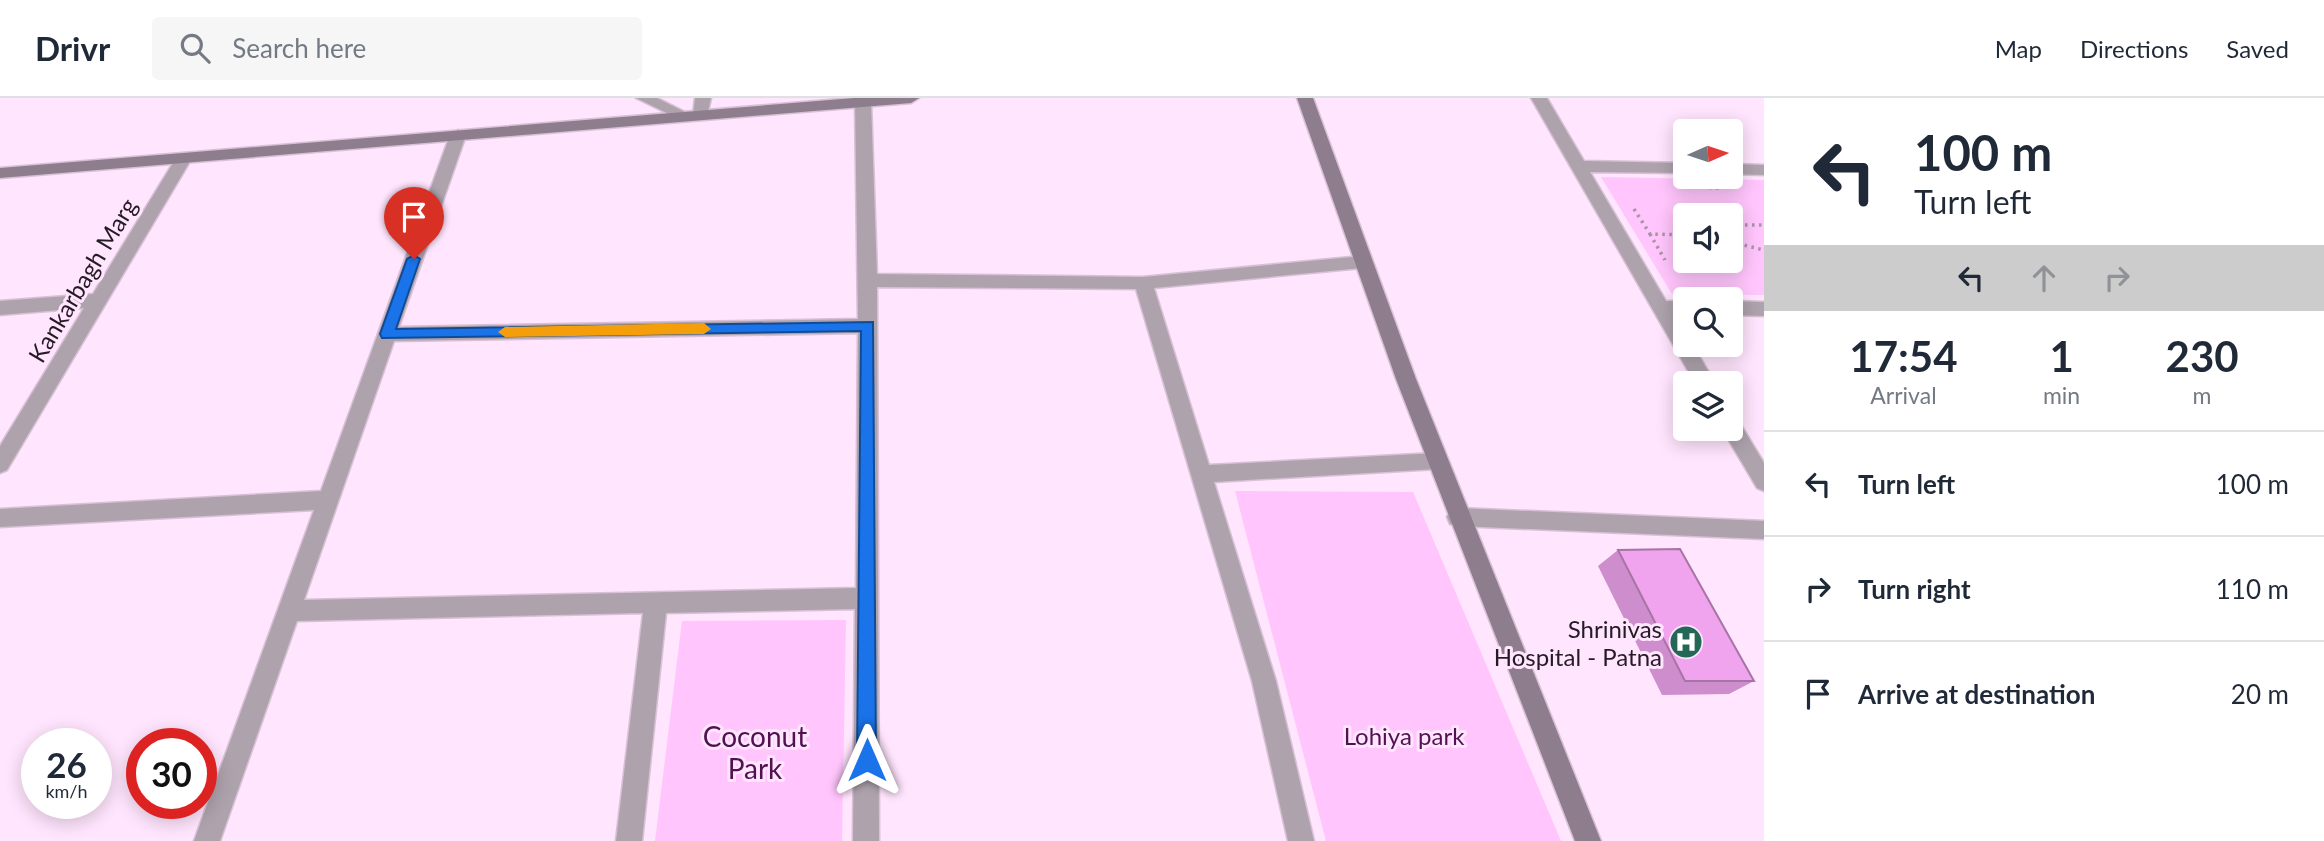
<!DOCTYPE html>
<style>
body{margin:0;font-family:Lato,sans-serif;background:#f6f6f7;color:#1f2937;height:100vh;display:flex;flex-direction:column;font-size:26px;white-space:nowrap}
*{box-sizing:border-box;margin:0}
p{font-size:23px;color:#747a83}
.icon{flex:none;width:38px;height:38px;fill:none;stroke:currentColor;stroke-width:2;stroke-linecap:round;stroke-linejoin:round}
.map{position:relative;flex:1;overflow:hidden}
.side{display:flex;flex-direction:column;background:#fff;width:560px}
.side>*{flex:none}
.guide{background:#fff;color:#1f2937;overflow:hidden}
.needle{width:46px;rotate:87deg}
.controls{position:absolute;left:1673px;top:21px;display:grid;gap:14px}
.controls a{display:grid;place-items:center;width:70px;height:70px;border-radius:7px;background:#fff;box-shadow:0 4px 18px #0003;font-size:35px}
.speed{position:absolute;left:21px;top:630px;display:flex;gap:14px;font-size:35px;font-weight:700;text-align:center}
.speed>*{display:grid;place-content:center;width:91px;height:91px;border-radius:50%;background:#fff;box-shadow:0 4px 18px #0003;line-height:1}
.speed small{font-size:18px;font-weight:400}
.speed .limit{border:10px solid #d22;background:#fff;color:#111}
.pin{position:absolute;display:grid;place-items:center;width:60px;height:60px;color:#fff;margin:-72px -30px;border-radius:50% 50% 50% 0;rotate:-45deg;box-shadow:0 0 7px #0007}
.pin .icon{rotate:45deg}
.me{position:absolute;width:77px;margin:-38px;rotate:0deg;stroke-linejoin:round;filter:drop-shadow(0 0 5px #0008)}
.turn{display:flex;align-items:center;gap:24px;height:147px;padding:0 35px;font-size:32px}
.turn .icon{width:91px;height:91px;stroke-width:2.5}
.turn b{display:block;font-size:49px;line-height:60px}
.lanes{display:flex;align-items:center;height:66px;padding:0 35px;background:#0003;justify-content:center;gap:35px;direction:ltr}
.lanes .off{opacity:.35}
.eta{display:flex;justify-content:space-evenly;align-items:center;height:119px;text-align:center}
.eta b{font-size:42px;font-weight:700;line-height:49px}
ul{padding:0;list-style:none}
li{display:flex;align-items:center;gap:21px;height:105px;padding:0 35px;border-top:2px solid #e0e1e3}
li div{flex:1}
li b{display:block;font-size:26px}
li em{font-style:normal}
header{display:flex;align-items:center;gap:42px;box-sizing:border-box;height:98px;padding:0 35px;background:#fff;border-bottom:2px solid #e0e1e3}
header strong{font-size:33px}
nav{display:flex;gap:38px;margin-inline-start:auto;font-size:24px}
.search{width:490px;height:63px;background:#f6f6f7;display:flex;align-items:center;gap:18px;box-sizing:border-box;padding:0 24px;border-radius:7px;color:#747a83;font-size:26px}
main{display:flex;flex:1;min-height:0}
.map>svg:first-child{display:block}
.green{fill:#ffc5fc;fill-rule:evenodd}
.lines{fill:none;stroke-linecap:round;stroke-linejoin:round}
.street-casing{stroke:#d8c1d6;stroke-width:3}
.secondary-casing{stroke:#d8c1d6;stroke-width:3}
.path{stroke:#a794a6;stroke-width:3.5;stroke-dasharray:2.5 4.5;stroke-linecap:butt}
.street{fill:#aea3ad;fill-rule:evenodd}
.secondary{fill:#8e7e8d;fill-rule:evenodd}
.wall{fill:#ce8dcc}
.building{fill:#f0a4ed;stroke:#a873a6;stroke-width:2}
.route{fill:#1a73e8;stroke:#114b97;stroke-width:2}
.slow{fill:#f59e0b}
.labels{text-anchor:middle;dominant-baseline:central;stroke-width:6;stroke-linejoin:round;paint-order:stroke}
.street-label{font-size:24px;fill:#241b24;stroke:#ffe5fd}
.poi-label{font-size:24px;fill:#241b24;stroke:#ffe5fd;text-anchor:end}
.park-label{font-size:24px;fill:#531153;stroke:#ffe5fd}
.near-park-label{font-size:28px;fill:#531153;stroke:#ffe5fd}
</style>
<header>
<strong>Drivr</strong>
<div class="search"><svg class="icon" aria-label="search" viewBox="0 0 24 24"><circle cx="10" cy="10" r="6"/><path d="M15 15l6 6"/></svg>Search here</div>
<nav><a>Map</a><a>Directions</a><a>Saved</a></nav>
</header>
<main>
<div class="map">
<svg width="1764" height="743" viewBox="0 0 1764 743">
<rect width="100%" height="100%" fill="#ffe5fd"/>
<path class="green" d="M1601 79 1764 82V197L1672 196ZM1685 117H1731V163H1685Z
M1235 393 1413 394 1561 743H1326Z
M846 522 842 743H655L682 523Z"/>
<g class="lines">
<defs>
<path id="street" d="M636 0H657L691 17 689 20H677Z
M695 0H711L707 19 701 21 693 16Z
M860 0 868 1 871 4 877 176 1143 179 1362 158 1368 160 1371 164 1368 168 1362 170 1154 190 1209 367 1437 355 1444 357 1447 363 1444 369 1437 371 1214 384 1276 583 1314 743H1288L1252 583 1136 191 877 189 879 743H853L855 511 666 515 642 743H616L643 515 297 523 220 743H194L314 412 0 429V411L321 393 450 37 458 32 466 37 399 229 858 221 855 4ZM858 235 856 490 304 502 394 243Z
M1531 0H1547L1584 63 1685 65V75L1590 74 1666 203H1685V217L1675 216 1685 234V247H1693L1715 285H1695Z
M184 55 192 60 7 372 0 375V348L84 210 0 217V203L93 196 176 60Z
M1731 66 1764 67V77L1731 76Z
M1731 203 1764 204V218L1731 217Z
M1731 320 1738 322 1764 365V393L1757 390 1722 331H1731Z
M1458 410 1764 423V441L1458 428 1450 426 1447 419 1450 412Z"/>
<path id="secondary" d="M854 0H919L911 5 0 80V70Z
M1297 0H1313L1416 281 1601 743H1575L1396 281Z"/>
</defs>
<use href="#street" class="street-casing"/>
<use href="#secondary" class="secondary-casing"/>
<path class="path" d="M1695 89 1721 90
M1634 111 1650 136 1685 137
M1731 127H1764
M1650 136 1665 162
M1731 144 1764 152
M1695 191H1721"/>
<use href="#street" class="street"/>
<use href="#secondary" class="secondary"/>
</g>
<path class="wall" d="M1618 452 1754 583 1729 596 1662 597 1598 468Z"/>
<path class="building" d="M1680 451 1754 583H1685L1618 452Z"/>
<path class="route" d="M414 157 420 161 396 231 873 224 876 662 874 669 867 672 860 669 857 662 861 233 382 240 380 236 407 161Z"/>
<path class="slow" d="M704 225 711 231 704 236 505 239 498 234 505 229Z"/>
<defs>
<symbol id="hospital-disc" viewBox="-11 -11 22 22"><circle r="9.5" fill="#246757" stroke="#ffe5fd"/><path d="M-5-5h3v3.5h4V-5h3V5h-3V1.5h-4V5h-3Z" fill="#fff"/></symbol>
</defs>
<g fill-rule="evenodd">
<use href="#hospital-disc" x="1667" y="525" width="38" height="38"/>
</g>
<g class="labels">
<g class="street-label">
<text transform="translate(82 182) rotate(-59)">Kankarbagh Marg</text>
</g>
<g class="poi-label">
<text x="1662" y="530">Shrinivas<tspan x="1662" dy="28">Hospital - Patna</tspan></text>
</g>
<g class="park-label">
<text x="1404" y="637">Lohiya park</text>
</g>
<g class="near-park-label">
<text x="755" y="638">Coconut<tspan x="755" dy="32">Park</tspan></text>
</g>
</g>
</svg>
<div class="controls">
<a><svg class="needle" viewBox="-14 -14 28 28"><path d="M0-13l5 13h-10z" fill="#e53935"/><path d="M0 13l5-13h-10z" fill="#747a83"/></svg></a>
<a><svg class="icon" aria-label="sound" viewBox="0 0 24 24"><path d="M4 9h4l5-4v14l-5-4H4zM17 9q2 3 0 6"/></svg></a>
<a><svg class="icon" aria-label="search" viewBox="0 0 24 24"><circle cx="10" cy="10" r="6"/><path d="M15 15l6 6"/></svg></a>
<a><svg class="icon" aria-label="layers" viewBox="0 0 24 24"><path d="M12 4l9 5-9 5-9-5zM3 14l9 5 9-5"/></svg></a>
</div>
<div class="speed"><div>26<small>km/h</small></div><div class="limit">30</div></div>
<div class="pin" style="left:414px;top:161px;background:#d93025"><svg class="icon" aria-label="arrive" viewBox="0 0 24 24"><path d="M6 21V4h12l-3 4 3 4H6"/></svg></div>
<svg class="me" style="left:867px;top:662px" viewBox="-20 -20 40 40"><path d="M0-17L14 15 0 8-14 15z" fill="#1a73e8" stroke="#fff" stroke-width="4"/></svg>
</div>
<section class="side">
<div class="guide">
<div class="turn"><svg class="icon" aria-label="left" viewBox="0 0 24 24"><path d="M17 20v-9H6M10 6l-5 5 5 5"/></svg><div><b>100 m</b>Turn left</div></div>
<div class="lanes"><svg class="icon" aria-label="left" viewBox="0 0 24 24"><path d="M17 20v-9H6M10 6l-5 5 5 5"/></svg><svg class="icon off" aria-label="ahead" viewBox="0 0 24 24"><path d="M12 20V5M6 11l6-6 6 6"/></svg><svg class="icon off" aria-label="right" viewBox="0 0 24 24"><path d="M7 20v-9h11M14 6l5 5-5 5"/></svg></div>
</div>
<div class="eta">
<div><b>17:54</b><p>Arrival</p></div>
<div><b>1</b><p>min</p></div>
<div><b>230</b><p>m</p></div>
</div>
<ul>
<li><svg class="icon" aria-label="left" viewBox="0 0 24 24"><path d="M17 20v-9H6M10 6l-5 5 5 5"/></svg><div><b>Turn left</b></div><em>100 m</em></li>
<li><svg class="icon" aria-label="right" viewBox="0 0 24 24"><path d="M7 20v-9h11M14 6l5 5-5 5"/></svg><div><b>Turn right</b></div><em>110 m</em></li>
<li><svg class="icon" aria-label="arrive" viewBox="0 0 24 24"><path d="M6 21V4h12l-3 4 3 4H6"/></svg><div><b>Arrive at destination</b></div><em>20 m</em></li>
</ul>
</section>
</main>
